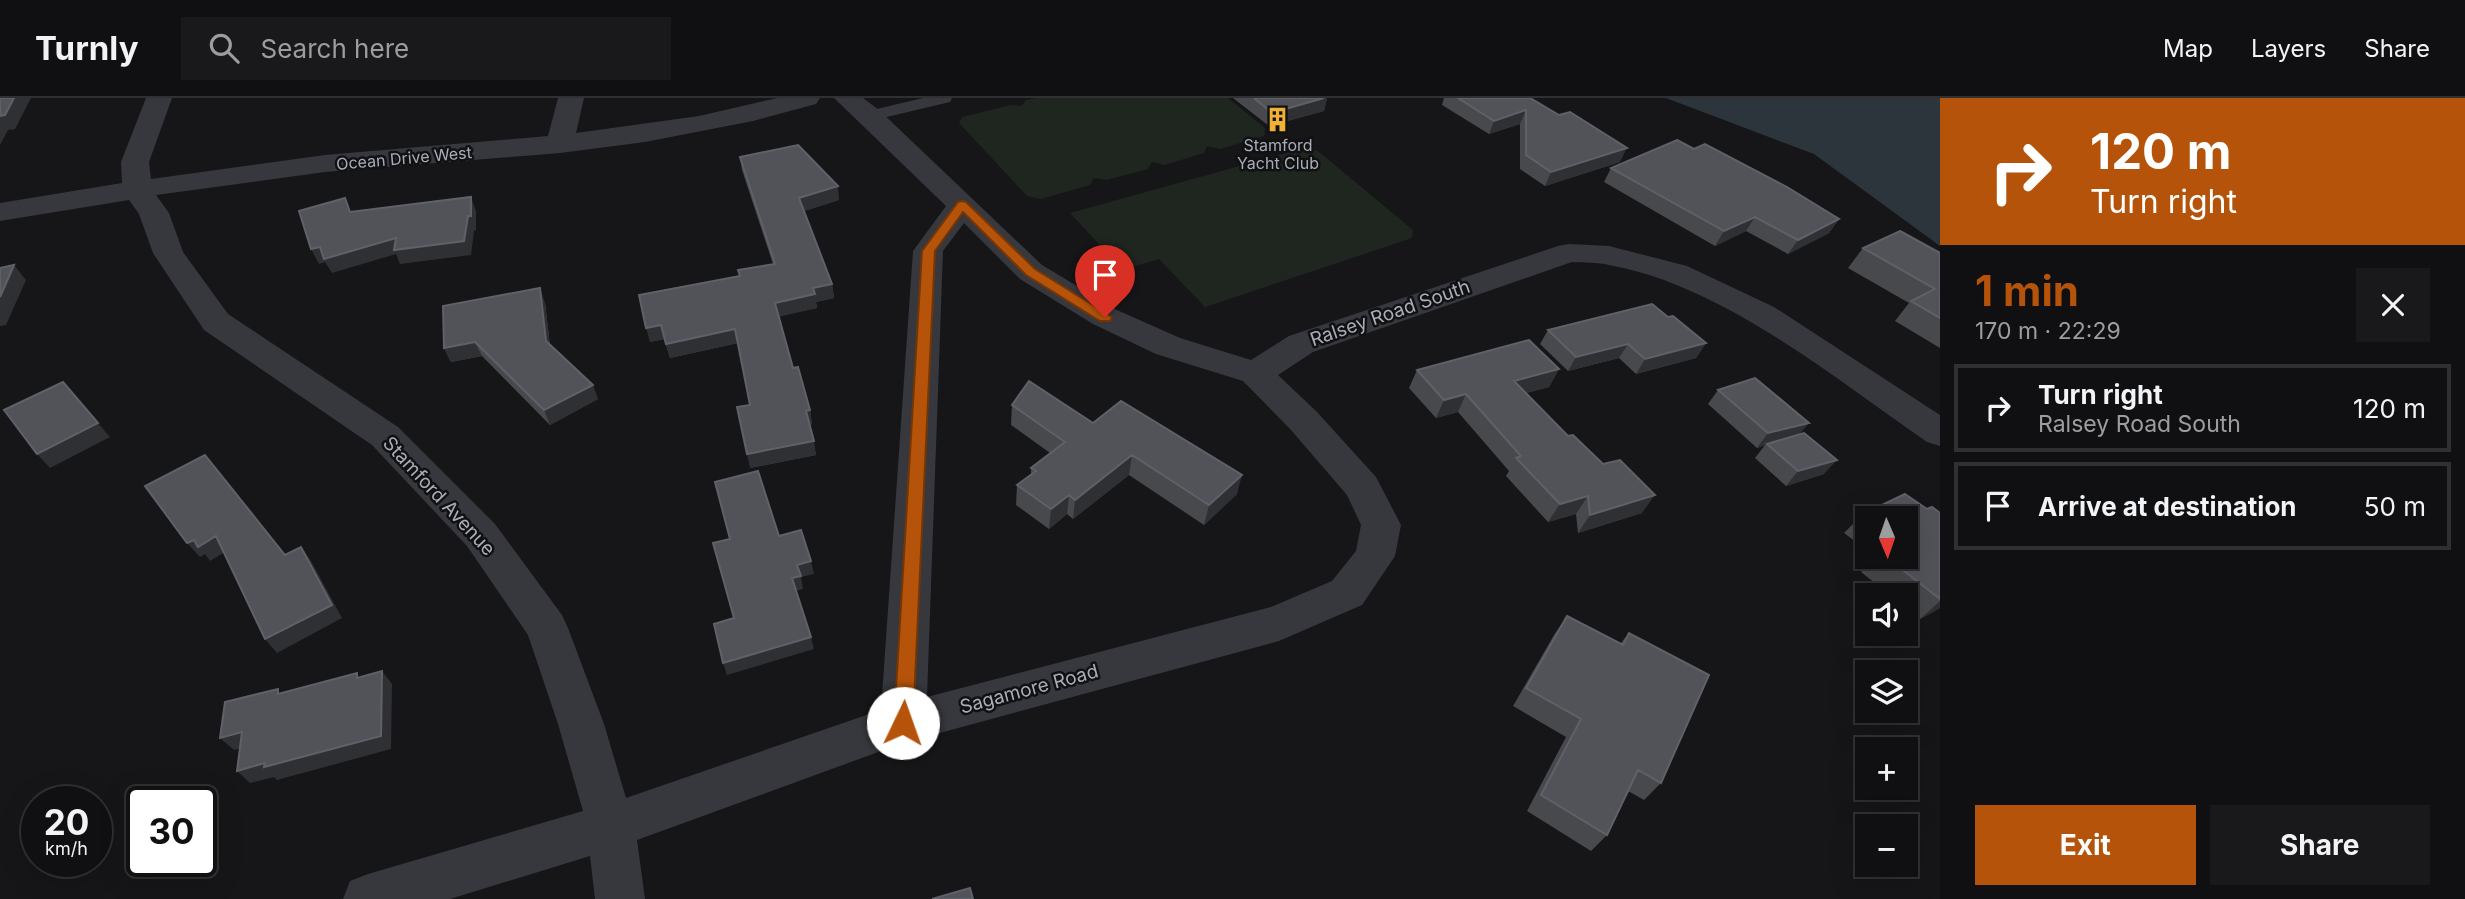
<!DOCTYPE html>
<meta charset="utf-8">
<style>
body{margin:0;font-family:Inter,sans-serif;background:#19191b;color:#f1f3f6;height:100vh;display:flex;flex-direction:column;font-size:26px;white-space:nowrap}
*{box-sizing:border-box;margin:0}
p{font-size:23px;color:#9c9d9f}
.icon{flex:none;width:38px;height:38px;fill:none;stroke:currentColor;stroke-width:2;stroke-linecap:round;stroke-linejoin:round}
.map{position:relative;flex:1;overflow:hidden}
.sheet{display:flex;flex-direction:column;background:#101012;width:525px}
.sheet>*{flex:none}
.guide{background:#b45309;color:#fff;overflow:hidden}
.needle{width:46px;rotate:178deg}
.tools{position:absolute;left:1855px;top:408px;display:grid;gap:14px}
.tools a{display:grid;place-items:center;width:63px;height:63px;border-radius:0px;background:#101012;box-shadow:0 7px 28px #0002,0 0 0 2px #303032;font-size:35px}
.speed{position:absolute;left:21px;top:688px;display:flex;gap:14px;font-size:35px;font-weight:700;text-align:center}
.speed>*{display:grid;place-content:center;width:91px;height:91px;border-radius:50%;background:#101012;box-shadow:0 7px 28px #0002,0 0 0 2px #303032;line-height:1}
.speed small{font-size:18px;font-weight:400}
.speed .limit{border:4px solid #111;border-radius:10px;background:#fff;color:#111}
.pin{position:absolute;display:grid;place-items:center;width:60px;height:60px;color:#fff;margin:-72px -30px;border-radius:50% 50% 50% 0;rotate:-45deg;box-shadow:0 0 7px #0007}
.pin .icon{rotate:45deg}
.me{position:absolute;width:77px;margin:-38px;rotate:3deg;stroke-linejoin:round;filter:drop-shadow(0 0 5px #0008)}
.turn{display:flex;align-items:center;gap:24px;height:147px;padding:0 35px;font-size:32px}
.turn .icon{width:91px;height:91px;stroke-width:2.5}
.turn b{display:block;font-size:49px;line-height:60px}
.round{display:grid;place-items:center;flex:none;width:74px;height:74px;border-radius:0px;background:#19191b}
.head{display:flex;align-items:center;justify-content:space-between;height:119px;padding:0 35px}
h1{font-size:42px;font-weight:700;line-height:52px;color:#b45309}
.cta{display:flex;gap:14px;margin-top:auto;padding:14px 35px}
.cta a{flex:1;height:80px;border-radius:0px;background:#b45309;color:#fff;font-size:28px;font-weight:700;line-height:80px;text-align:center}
.cta a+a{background:#19191b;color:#f1f3f6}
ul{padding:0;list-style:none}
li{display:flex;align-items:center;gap:21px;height:88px;margin:0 14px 10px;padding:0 21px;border:4px solid #303032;border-radius:0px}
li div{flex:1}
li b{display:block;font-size:26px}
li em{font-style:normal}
header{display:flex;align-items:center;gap:42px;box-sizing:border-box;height:98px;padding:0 35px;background:#101012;border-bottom:2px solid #303032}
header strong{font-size:33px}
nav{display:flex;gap:38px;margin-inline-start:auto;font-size:24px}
.search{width:490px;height:63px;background:#19191b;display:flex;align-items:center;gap:18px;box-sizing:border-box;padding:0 24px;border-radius:0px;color:#9c9d9f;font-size:26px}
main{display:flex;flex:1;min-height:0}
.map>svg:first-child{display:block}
.green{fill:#1e261f}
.water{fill:#2c353c}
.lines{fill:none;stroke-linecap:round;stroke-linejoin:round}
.lane{fill:#37383d;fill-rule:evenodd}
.street{fill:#37383d;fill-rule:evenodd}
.wall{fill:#47494d}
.shaded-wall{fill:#2f3033}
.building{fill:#525359;stroke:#5f6168;stroke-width:2}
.route{fill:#b45309;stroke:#753606;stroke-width:2}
.labels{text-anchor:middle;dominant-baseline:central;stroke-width:5;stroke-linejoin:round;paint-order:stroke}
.far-poi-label{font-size:16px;fill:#a8adb8;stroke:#111113}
.far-street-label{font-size:16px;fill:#a8adb8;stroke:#111113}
.street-label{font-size:19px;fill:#a8adb8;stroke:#111113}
</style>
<header>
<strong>Turnly</strong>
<div class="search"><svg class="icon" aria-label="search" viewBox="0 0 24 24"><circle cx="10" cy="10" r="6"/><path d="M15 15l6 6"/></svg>Search here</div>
<nav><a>Map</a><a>Layers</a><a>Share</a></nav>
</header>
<main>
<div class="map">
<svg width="1940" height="801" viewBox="0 0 1940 801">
<rect width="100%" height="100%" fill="#161618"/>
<path class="green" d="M1036 0H1228L1265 30 1264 38 1220 51 1207 48 1204 55 1165 67 1152 64 1148 71 1107 82 1094 80 1090 87 1041 101 1027 98 959 25 962 19 1011 7 1022 8 1026 2Z
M1304 50 1318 53 1413 132 1412 140 1205 209 1159 161 1123 172 1070 115Z"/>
<path class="water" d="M1666 0H1940V148L1814 56Z"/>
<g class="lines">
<path class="lane" d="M923 0H952L950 4 870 23 862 18 864 14Z"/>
<path class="street" d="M146 0H172L149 64 151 81 325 57 548 38 558 0H584L576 35 699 18 777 0H820L816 6 753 23 645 44 560 55 325 74 156 97 169 115 183 154 228 216 398 329 495 426 562 517 568 530 604 626 626 700 881 612 913 153 946 108 834 0H863L879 12 1042 167 1117 212 1180 240 1251 262 1289 238 1558 148 1569 146 1609 148 1687 168 1774 209 1940 317V348L1927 344C1834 280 1722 187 1609 167 1597 164 1584 165 1572 164L1313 254 1278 277 1317 314 1376 379 1401 427 1395 458 1362 507 1279 543 903 645 637 742 645 801H595L590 758 450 801H343L350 783 368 776 583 713 558 626 528 537 467 448 372 347 204 232 153 155 139 116 129 102 0 123V105L122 85 121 64ZM964 125 1020 181 1093 226 1156 256 1243 283 1291 332 1347 397 1361 427 1356 453 1332 483 1271 509 927 599 943 153Z"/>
</g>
<path class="wall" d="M1233 0H1327L1324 13 1269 28Z
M1444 0H1530L1620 64 1545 88 1520 71V26L1489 36 1442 7Z
M1694 51 1839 121 1829 135 1788 156 1746 133 1715 148 1604 84 1611 70Z
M740 59 839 102 804 113 832 186 834 200 816 204 817 210 779 218 793 270 810 312 812 326 809 327 816 357 750 370V307L738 245 670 260 664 241 650 244 740 178 773 166 742 72Z
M1863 150 1940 155V250L1895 223 1909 205 1848 170Z
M545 205 550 247 598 301 550 327 482 258 451 264 444 250Z
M1668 219 1706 245 1696 260 1636 276 1619 260 1568 273 1540 246 1548 232Z
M1559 271 1549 289 1526 295 1642 415 1578 435 1576 416 1548 424 1506 378 1509 373 1458 314 1436 320 1409 290 1417 272Z
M1718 292 1799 336 1824 376 1786 388 1755 360 1765 347 1757 350 1708 306Z
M1012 307 1093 325 1237 396 1204 427 1129 377 1073 421 1067 416 1049 431 1016 407 1017 387 1031 377V370L1050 355 1011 327Z
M1927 411 1940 415V510L1920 521 1906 510V497H1890L1861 474 1876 458H1906V420H1867V452L1844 435 1863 416Z
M1567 518 1620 546 1629 535 1661 685 1644 702 1628 693 1607 737 1591 753 1527 713 1566 639 1513 608 1554 537Z"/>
<path class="shaded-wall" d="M14 0H31L15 31 8 32 0 47V18Z
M1324 0H1327L1324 13 1269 28 1272 15Z
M1526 12 1520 26 1489 36 1494 23Z
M1627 50 1620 64 1545 88 1551 74Z
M838 88 839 102 801 114 799 100Z
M471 99 476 113V132L474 133 471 157 400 166 396 156 332 175 325 164 319 166 311 151Z
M1755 119 1746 133 1715 148 1724 133Z
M1839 121 1829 135 1788 156 1798 142Z
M14 167 26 182 6 227 0 228V199Z
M832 186 834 200 816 204 817 210 778 219 775 205 813 190Z
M540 190 545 205 551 257 546 243Z
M661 227 665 241 650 244 646 230Z
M735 231 738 245 670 260 666 246Z
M475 244 482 258 451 264 444 250Z
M1706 245 1696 260 1636 276 1645 261Z
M1628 246 1619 260 1568 273 1576 259Z
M1559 271 1549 289 1505 301 1514 283Z
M63 284 110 339 50 370 37 356Z
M593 287 598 301 550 327 544 312Z
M1466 296 1458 314 1436 320 1444 302Z
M810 312 812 326 808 327 806 313Z
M1809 325 1797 339 1767 346 1765 347 1757 350 1768 335Z
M814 343 816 357 750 370 747 356Z
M1132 357 1129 377 1073 421 1075 402Z
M1837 362 1824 376 1786 388 1798 373Z
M1242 377 1237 396 1204 427 1209 407Z
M1069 397 1067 416 1049 431 1051 411Z
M1655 397 1642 415 1578 435 1590 417Z
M1588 398 1576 416 1548 424 1560 406Z
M216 438 228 452 210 463 205 456 200 459 187 445 194 442Z
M301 449 311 463 342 520 277 555 265 541Z
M811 463 814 476 801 479 803 491 795 493 792 480 797 467Z
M1940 503V510L1920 521Z
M811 539 814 551 727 577 723 565Z
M382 573 392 586 391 651 277 682 274 679 250 685 237 673Z
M242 634 254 647 234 652 220 640Z"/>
<path class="building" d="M0 0H14L5 17 0 18Z
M1254 0H1324L1272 15Z
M1458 0H1530L1559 17 1570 14 1627 50 1551 74 1526 57V12L1494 23Z
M1677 42 1694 51 1705 46 1787 89 1839 121 1798 142 1755 119 1724 133 1611 70Z
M798 47 838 88 799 100 832 186 813 190 815 196 775 205 793 270 798 269 810 312 806 313 814 343 747 356 737 309 750 307 735 231 666 246 661 227 646 230 639 197 740 178 738 172 775 166 740 59Z
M471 99V118H468L464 143 394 152 396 140 324 161 320 149 311 151 299 113 345 100 350 114Z
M1900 133 1940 155V220L1911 203 1935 191 1863 150Z
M14 167 0 199V170Z
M540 190 546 243 593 287 544 312 475 244 444 250 443 208Z
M1652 206 1668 219 1673 218 1706 245 1645 261 1628 246 1576 259 1548 232Z
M1529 242 1559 271 1514 283 1568 338 1573 337 1603 366 1620 362 1655 397 1590 417 1588 398 1560 406 1516 360 1521 358 1466 296 1444 302 1417 272Z
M1755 280 1809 325 1768 335 1718 292Z
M1029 283 1093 325 1121 303 1242 377 1209 407 1132 357 1075 402 1069 397 1051 411 1017 387 1036 373 1031 370 1065 344 1012 307Z
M63 284 98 325 37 356 4 312Z
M1804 335 1837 362 1798 373 1767 346Z
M205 357 285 457 301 449 332 507 265 541 216 438 198 449 194 442 187 445 145 388Z
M758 373 779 438 801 432 811 463 797 467 801 478 792 480 811 539 723 565 714 526 734 520 713 445 730 441 715 384Z
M1905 396 1927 411 1932 409 1940 415V501L1885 458H1906V420H1869L1863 416Z
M1567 518 1623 547 1629 535 1709 577 1661 685 1638 672 1607 737 1541 697 1581 621 1526 590Z
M382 573 381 638 264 669 265 665 237 673 242 634 220 640 225 604 278 591V596L357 575V580Z
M970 790 973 801H932Z"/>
<path class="route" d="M962 103 966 104 1035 171 1112 219 1110 223H1100L1026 177 963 114 935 153 913 625 910 631 903 634 897 631 894 625 922 153 958 104Z"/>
<defs>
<symbol id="building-bare" viewBox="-9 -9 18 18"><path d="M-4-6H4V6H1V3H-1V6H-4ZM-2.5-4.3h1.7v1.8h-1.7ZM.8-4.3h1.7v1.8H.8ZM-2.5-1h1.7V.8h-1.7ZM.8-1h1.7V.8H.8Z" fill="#f2b134" stroke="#111113" stroke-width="2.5" paint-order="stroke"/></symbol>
</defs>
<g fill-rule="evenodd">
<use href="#building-bare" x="1260" y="4" width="35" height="35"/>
</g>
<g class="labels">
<g class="far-poi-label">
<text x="1278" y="47">Stamford<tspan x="1278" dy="18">Yacht Club</tspan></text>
</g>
<g class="far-street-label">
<text transform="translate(404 60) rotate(-5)">Ocean Drive West</text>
</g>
<g class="street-label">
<text transform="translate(1390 215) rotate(-19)">Ralsey Road South</text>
<text transform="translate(439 398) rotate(47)">Stamford Avenue</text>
<text transform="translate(1029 591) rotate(-15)">Sagamore Road</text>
</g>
</g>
</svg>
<div class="tools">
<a><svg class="needle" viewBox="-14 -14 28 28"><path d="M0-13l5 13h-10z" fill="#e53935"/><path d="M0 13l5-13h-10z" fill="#9c9d9f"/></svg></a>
<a><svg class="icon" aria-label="sound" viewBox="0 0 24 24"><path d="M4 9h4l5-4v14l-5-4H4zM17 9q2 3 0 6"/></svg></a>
<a><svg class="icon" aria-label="layers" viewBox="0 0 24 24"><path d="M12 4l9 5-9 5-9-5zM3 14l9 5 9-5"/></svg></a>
<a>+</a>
<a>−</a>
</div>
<div class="speed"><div>20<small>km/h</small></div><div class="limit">30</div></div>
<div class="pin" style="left:1105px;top:219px;background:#d93025"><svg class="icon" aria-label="arrive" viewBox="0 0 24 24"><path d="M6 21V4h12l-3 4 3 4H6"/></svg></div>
<svg class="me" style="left:903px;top:625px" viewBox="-20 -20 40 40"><circle r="19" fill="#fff"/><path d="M0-13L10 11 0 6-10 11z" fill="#b45309"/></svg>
</div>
<section class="sheet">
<div class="guide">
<div class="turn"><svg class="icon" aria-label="right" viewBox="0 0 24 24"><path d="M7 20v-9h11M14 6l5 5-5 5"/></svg><div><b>120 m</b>Turn right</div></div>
</div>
<div class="head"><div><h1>1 min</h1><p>170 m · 22:29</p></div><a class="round"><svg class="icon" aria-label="close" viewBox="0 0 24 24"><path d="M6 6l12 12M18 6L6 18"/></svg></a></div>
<ul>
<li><svg class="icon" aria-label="right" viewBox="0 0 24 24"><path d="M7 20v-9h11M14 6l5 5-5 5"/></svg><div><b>Turn right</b><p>Ralsey Road South</p></div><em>120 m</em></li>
<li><svg class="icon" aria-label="arrive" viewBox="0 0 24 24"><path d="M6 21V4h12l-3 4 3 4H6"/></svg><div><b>Arrive at destination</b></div><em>50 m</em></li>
</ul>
<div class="cta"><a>Exit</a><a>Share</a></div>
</section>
</main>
